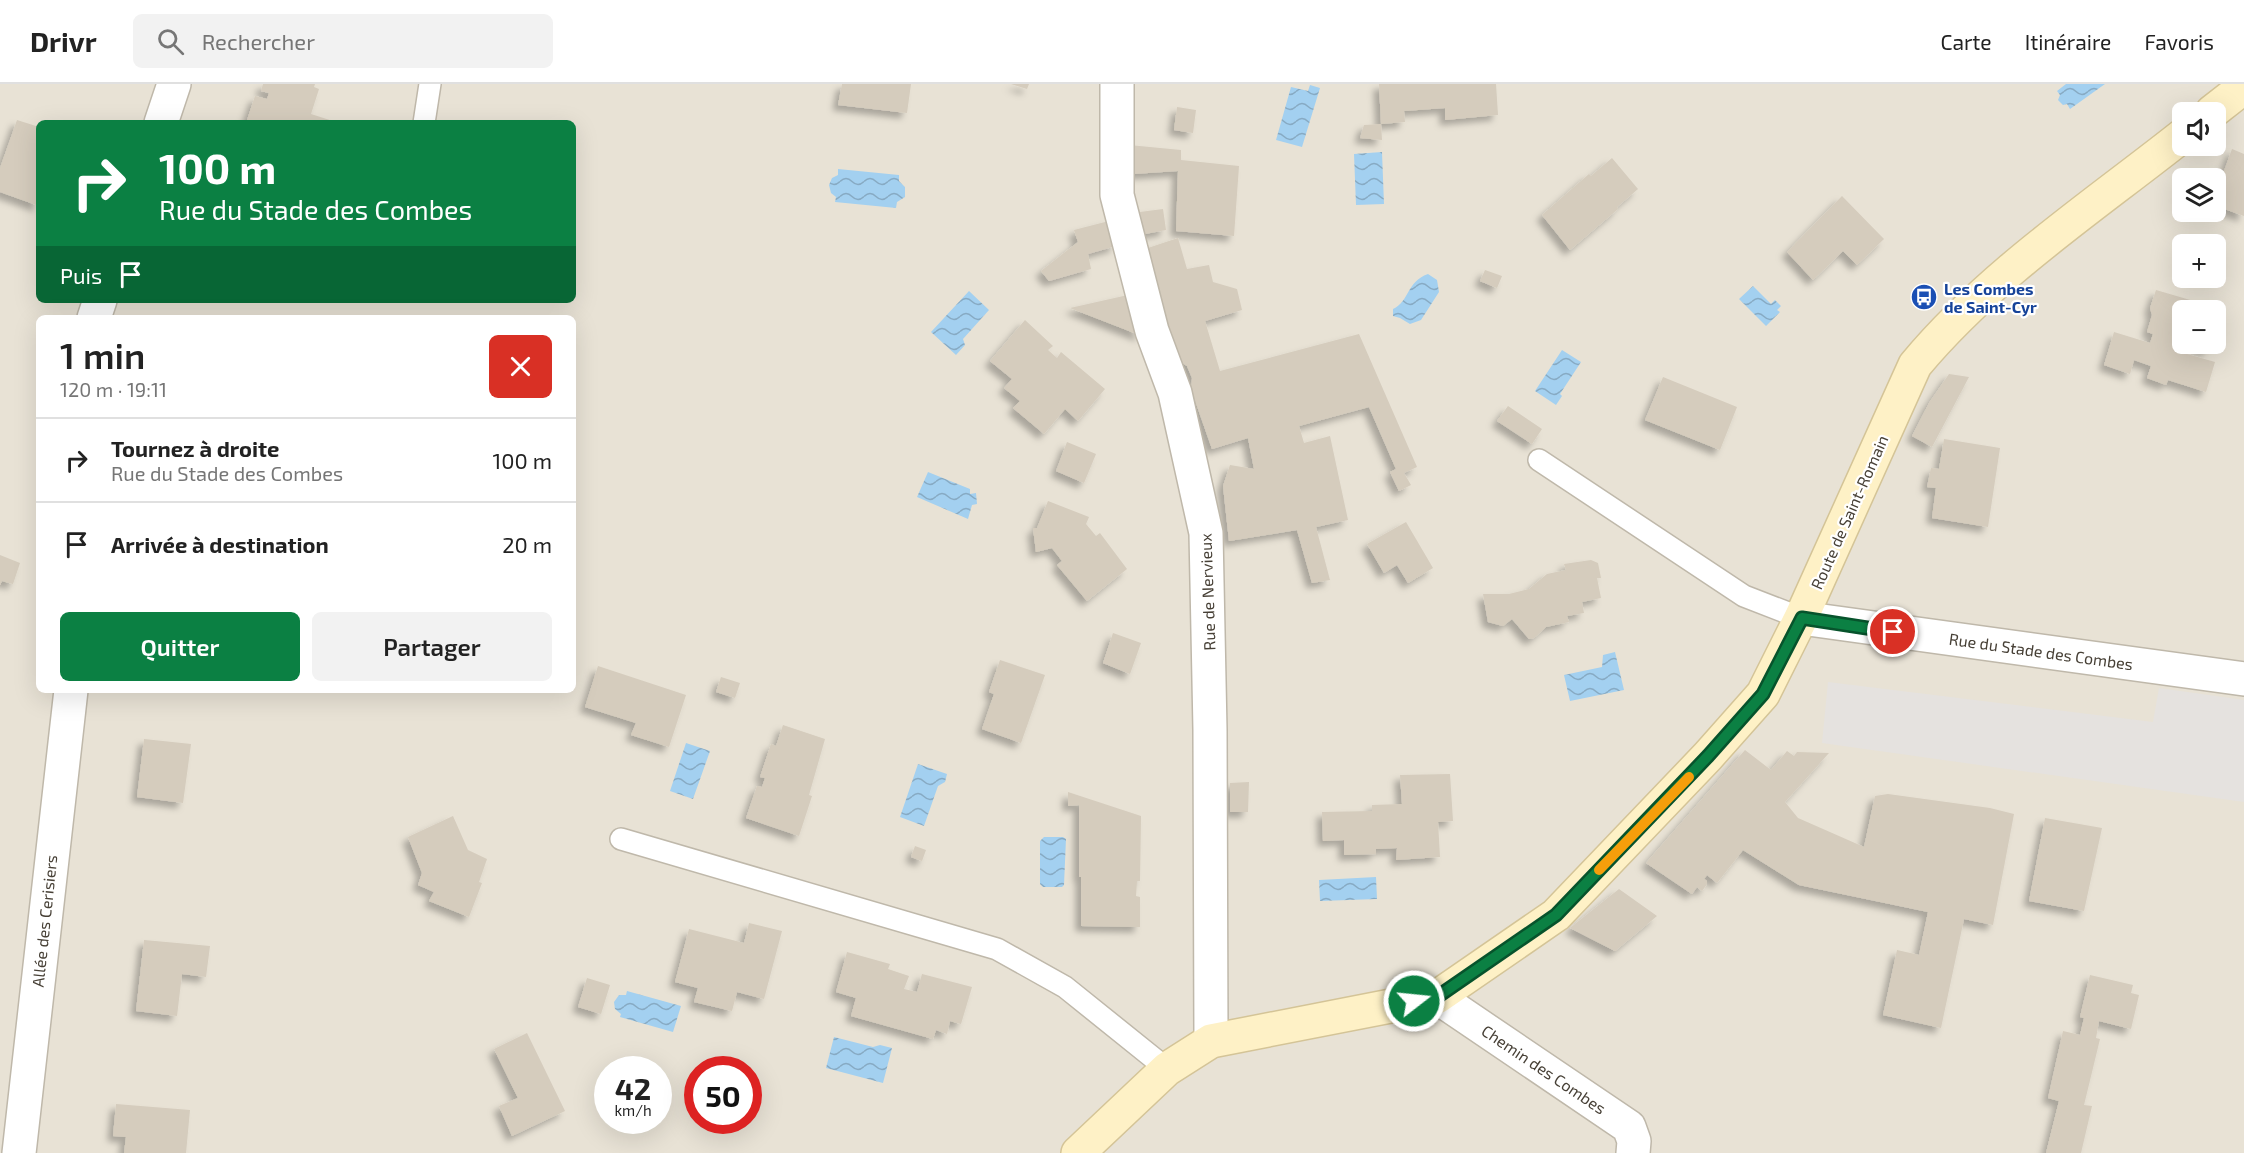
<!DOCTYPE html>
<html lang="fr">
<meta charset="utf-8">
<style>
body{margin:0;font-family:"Exo 2",sans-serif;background:#f2f2f2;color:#222;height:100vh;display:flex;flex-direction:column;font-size:22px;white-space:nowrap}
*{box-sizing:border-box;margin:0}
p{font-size:20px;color:#767676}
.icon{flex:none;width:33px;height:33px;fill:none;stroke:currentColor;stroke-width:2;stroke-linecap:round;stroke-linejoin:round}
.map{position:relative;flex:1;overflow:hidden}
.sheet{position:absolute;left:36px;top:231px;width:540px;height:378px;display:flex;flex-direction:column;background:#fff;border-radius:9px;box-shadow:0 6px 24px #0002}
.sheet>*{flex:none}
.hud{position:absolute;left:36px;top:36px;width:540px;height:183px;border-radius:9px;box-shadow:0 6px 24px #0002;background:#0b8043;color:#fff;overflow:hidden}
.fabs{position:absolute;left:2172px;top:18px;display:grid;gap:12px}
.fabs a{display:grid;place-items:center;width:54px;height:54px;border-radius:9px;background:#fff;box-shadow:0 6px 24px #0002;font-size:30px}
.speed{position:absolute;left:594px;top:972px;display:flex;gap:12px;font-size:30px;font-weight:700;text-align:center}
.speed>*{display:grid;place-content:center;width:78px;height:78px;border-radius:50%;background:#fff;box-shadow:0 6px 24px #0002;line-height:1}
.speed small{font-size:15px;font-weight:400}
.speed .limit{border:9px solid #d22;background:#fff;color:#111}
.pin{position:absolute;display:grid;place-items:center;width:51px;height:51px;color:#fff;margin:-26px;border:3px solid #fff;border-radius:50%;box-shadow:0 2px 6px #0007}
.me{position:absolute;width:66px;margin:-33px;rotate:74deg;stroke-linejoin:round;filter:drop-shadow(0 0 4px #0008)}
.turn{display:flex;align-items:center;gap:21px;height:126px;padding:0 24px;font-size:27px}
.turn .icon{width:78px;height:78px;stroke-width:2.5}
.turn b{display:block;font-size:42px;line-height:51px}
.then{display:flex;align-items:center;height:57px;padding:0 24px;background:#0003;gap:12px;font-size:22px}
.round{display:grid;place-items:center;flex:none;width:63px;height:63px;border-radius:9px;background:#f2f2f2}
.overview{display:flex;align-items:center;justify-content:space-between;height:102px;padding:0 24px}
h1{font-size:36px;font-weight:600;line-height:45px}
.button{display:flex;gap:12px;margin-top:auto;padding:12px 24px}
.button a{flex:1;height:69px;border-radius:9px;background:#0b8043;color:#fff;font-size:24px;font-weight:600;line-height:69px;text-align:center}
.button a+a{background:#f2f2f2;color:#222}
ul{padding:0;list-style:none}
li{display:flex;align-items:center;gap:18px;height:84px;padding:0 24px;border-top:2px solid #e0e0e0}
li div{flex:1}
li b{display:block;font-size:22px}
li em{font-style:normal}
header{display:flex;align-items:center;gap:36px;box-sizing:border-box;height:84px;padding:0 30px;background:#fff;border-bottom:2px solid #e0e0e0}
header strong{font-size:28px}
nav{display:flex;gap:33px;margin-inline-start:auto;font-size:21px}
.search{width:420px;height:54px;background:#f2f2f2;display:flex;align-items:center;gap:15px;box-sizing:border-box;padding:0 21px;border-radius:9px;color:#767676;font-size:22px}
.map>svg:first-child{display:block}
.residential{fill:#e8e2d5;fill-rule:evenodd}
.parking{fill:#e5e2df}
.water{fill:url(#water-waves)}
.building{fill:#d5ccbd;filter:url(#shadow)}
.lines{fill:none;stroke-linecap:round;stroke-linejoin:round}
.service-casing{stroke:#bfb8aa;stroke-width:24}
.minor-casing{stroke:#bfb8aa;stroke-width:36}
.secondary-casing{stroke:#d4c497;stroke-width:36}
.service{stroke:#fff;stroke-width:21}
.minor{stroke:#fff;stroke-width:33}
.secondary{stroke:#fef1c6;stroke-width:33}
.route-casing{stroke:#07532c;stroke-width:15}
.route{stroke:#0b8043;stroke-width:10}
.slow{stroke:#f59e0b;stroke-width:10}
.labels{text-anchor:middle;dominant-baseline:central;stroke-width:4.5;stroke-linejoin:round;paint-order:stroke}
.transit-label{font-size:16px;font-weight:bold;fill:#164399;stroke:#fff;text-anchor:start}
.street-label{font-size:16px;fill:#474036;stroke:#fff}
</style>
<header>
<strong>Drivr</strong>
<div class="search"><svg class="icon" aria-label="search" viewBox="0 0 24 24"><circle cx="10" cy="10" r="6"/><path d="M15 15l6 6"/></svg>Rechercher</div>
<nav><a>Carte</a><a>Itinéraire</a><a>Favoris</a></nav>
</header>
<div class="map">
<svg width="2244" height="1069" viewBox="0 0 2244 1069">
<defs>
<pattern id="water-waves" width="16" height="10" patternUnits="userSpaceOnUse" patternTransform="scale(1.5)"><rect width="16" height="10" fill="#a3d0f0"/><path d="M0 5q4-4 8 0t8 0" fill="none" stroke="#87aac3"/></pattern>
<filter id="shadow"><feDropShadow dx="-5.5" dy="5.5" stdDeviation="3" flood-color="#0004"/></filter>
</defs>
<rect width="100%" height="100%" fill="#f4f0e7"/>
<path class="residential" d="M0 0H2244V1069H0ZM2182 28H2216V62H2182ZM39 39H573V216H39ZM2182 94H2216V128H2182ZM2182 160H2216V194H2182ZM2182 226H2216V260H2182ZM39 234H573V606H39ZM608 986H658V1036H608ZM698 986H748V1036H698Z"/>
<path class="parking" d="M1828 598 2153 638 2159 604 2244 616V718L1822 659Z"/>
<path class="water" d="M2066 0H2105L2070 25 2067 20 2063 21 2058 16 2060 11 2057 7Z
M1310 1 1320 4 1302 63 1276 56 1291 3 1308 7Z
M1382 68 1384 120 1356 121 1354 70Z
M838 85 899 91V97L905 103V113L897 118 896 124 835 118 836 113 831 109 829 101 832 94 838 91Z
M1428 190 1437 196 1439 208 1421 236 1410 240 1400 234 1393 232V225C1410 217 1406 198 1428 190Z
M1753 202 1771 220 1775 216 1781 222 1777 226 1780 228 1766 242 1739 215Z
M969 207 989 226 963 255 965 261 956 271 931 248Z
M1562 266 1581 278 1560 310 1562 312 1556 321 1535 307Z
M928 388 970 405V410L976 409 977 420 972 421 968 435 917 413Z
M1615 568 1624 606 1570 617 1564 591 1602 583 1603 571Z
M686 659 710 667 693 715 670 707Z
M918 680 947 690 945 698 938 702 924 742 900 733Z
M1044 753H1063L1066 755 1064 801 1062 803H1043L1040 800V757Z
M1376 793 1377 815 1320 817 1319 796Z
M627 907 681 922 673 948 620 933 621 930 615 925 614 918 619 911H626Z
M834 953 873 963 880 961 892 964 883 999 826 984Z"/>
<path class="building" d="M263 0H315L314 3 319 5 311 30 339 39H246L255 12 267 15 269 9 261 7Z
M842 0H911L907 29 838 21Z
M1011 0H1029L1027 5Z
M1379 0H1496L1498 31 1445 36V24L1404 27 1405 38 1381 40 1382 56 1360 54 1364 41 1381 40Z
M1177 23 1196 26 1193 49 1174 46Z
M17 36 39 43V122L0 108V84Z
M1129 61 1181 66V76L1239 82 1234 152 1176 147 1178 87 1133 90Z
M2232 65 2244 70V132L2216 122V109Z
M1612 74 1638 105 1617 123 1618 125 1570 166 1542 131 1589 90 1591 92Z
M1842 112 1884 155 1857 181 1843 167 1813 196 1787 168Z
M1163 125 1166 146 1145 150 1140 128Z
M1109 137 1116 162 1088 170 1091 185 1049 197 1041 187 1078 158 1074 146Z
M1178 154 1187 185 1209 181 1213 198 1237 205 1242 226 1205 237 1220 287 1359 250 1417 383 1404 389 1411 401 1399 407 1390 388 1396 385 1369 323 1299 342 1304 359 1330 352 1348 436 1316 443 1330 496 1312 499 1297 446 1229 457 1223 402 1230 381 1254 385 1248 354 1212 365 1191 305 1192 294 1187 282 1179 277 1146 178 1152 176 1148 164Z
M1485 186 1502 192 1497 204 1480 197Z
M2156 206 2221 225 2216 240V226H2182V260H2210L2208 267 2189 261 2187 270 2215 278 2206 308 2168 296 2166 301 2147 294 2151 282 2134 276 2130 290 2104 281 2114 248 2150 259 2153 250 2147 248 2152 231 2150 224Z
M1128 211 1142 252 1070 224Z
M1025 236 1053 262 1048 266 1057 274 1061 268 1105 305 1078 337 1065 325 1044 350 1013 324 1020 317 1004 304 1012 295 990 277Z
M1949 290 1969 293 1932 363 1912 352 1929 319Z
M1663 293 1737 323 1720 366 1645 336Z
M1508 322 1542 345 1532 360 1497 337Z
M1944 355 2000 364 1988 443 1932 434 1936 404 1927 403 1931 384 1939 385Z
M1067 358 1096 370 1084 399 1056 387Z
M1048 417 1089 433 1086 440 1096 452 1100 449 1127 485 1087 517 1057 481 1062 477 1052 464 1036 468 1033 444H1037Z
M1406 438 1433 484 1408 499 1397 481 1384 489 1367 460Z
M0 471 20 479 13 500 2 497 0 501Z
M1591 476 1598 479 1601 494H1597L1601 514 1582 518 1584 529 1567 532 1569 538 1546 543 1534 554 1529 555 1512 535 1503 542 1488 538 1483 510H1509L1529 505 1547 490 1566 486 1564 480Z
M1113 549 1141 559 1130 590 1103 579Z
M1000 576 1045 591 1021 659 982 645 994 610 989 608Z
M598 582 686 611 669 663 631 651 636 639 585 623Z
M721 593 740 599 735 614 716 608Z
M783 641 825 655 809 711 812 712 799 752 746 734 757 702 762 703 765 694 760 693 771 660 776 662Z
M144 655 191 660 183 719 137 713Z
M1745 666 1771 686 1787 667 1794 672 1797 668 1829 669 1785 718 1798 734 1864 763 1875 712 1888 710 1990 724 2014 730 1993 841 1964 835 1941 944 1883 931 1897 866 1919 871 1928 828 1799 801 1743 766 1717 799 1707 791 1704 795 1707 797V800L1702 807 1697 803 1692 810 1646 779Z
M1450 690 1453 737 1438 738 1440 773 1396 776 1397 764 1376 765V770L1344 771V756L1323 757 1322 728 1372 727V721L1402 720 1400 691Z
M1249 698 1248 728H1230V699Z
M1068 708 1141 732 1140 797H1137L1136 812 1140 813V843L1081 842V793H1079V721L1068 722Z
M453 732 468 766 487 775 479 798 482 799 469 833 429 817 434 808 418 801 422 789 408 753Z
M2045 734 2102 744 2084 827 2029 817Z
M915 762 926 766 922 777 911 773Z
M1619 805 1657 832 1615 867 1570 844Z
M749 839 782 847 764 915 737 908 732 927 694 918 698 904 675 898 689 845 744 859Z
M144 856 210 862 206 893 182 890 177 932 136 927Z
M847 868 890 880 888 885 909 892 904 905 917 908 922 890 972 903 961 940 950 937 947 950 936 946 933 955 851 932 856 914 836 908Z
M2090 891 2133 901 2131 909 2139 911 2131 945 2099 937 2096 954 2100 955 2084 1021 2092 1022 2081 1069H2046L2059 1017 2048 1014 2063 947 2080 951 2084 934 2080 933Z
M587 894 610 901 601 930 578 923Z
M527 949 565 1027 512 1052 499 1022 518 1014 494 965Z
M116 1020 190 1026 186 1069H124L126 1053 113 1052Z"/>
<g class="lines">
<defs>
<path id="service" d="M424 39 430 0
M1539 376 1744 512 1801 534
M621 755 997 865 1065 903 1167 985"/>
<path id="minor" d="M1117 0V111L1152 247 1175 309 1206 449 1210 646 1211 957
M161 39 174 0
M94 234 100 216
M1801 534 2244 595
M1437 913 1629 1043 1634 1057 1633 1069
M19 1069 71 606"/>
<path id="secondary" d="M2212 28 2244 3
M1078 1069 1167 985 1211 957 1437 913 1556 831 1708 672 1763 610 1801 534 1915 281C1990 191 2091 124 2182 52"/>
</defs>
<use href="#service" class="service-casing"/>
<use href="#minor" class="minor-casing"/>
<use href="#secondary" class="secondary-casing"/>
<use href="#service" class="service"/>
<use href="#minor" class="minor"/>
<use href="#secondary" class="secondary"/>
</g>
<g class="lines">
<defs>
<path id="route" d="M1414 917 1437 913 1556 831 1708 672 1763 610 1802 534 1893 548"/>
</defs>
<use href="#route" class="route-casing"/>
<use href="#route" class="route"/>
<path class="slow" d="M1599 786 1689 693"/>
</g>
<defs>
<symbol id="bus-disc" viewBox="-11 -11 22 22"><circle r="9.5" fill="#1a4fb4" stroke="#fff"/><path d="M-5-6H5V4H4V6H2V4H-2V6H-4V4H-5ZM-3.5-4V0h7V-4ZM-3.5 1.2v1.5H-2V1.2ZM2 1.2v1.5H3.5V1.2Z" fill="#fff"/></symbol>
</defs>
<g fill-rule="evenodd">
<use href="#bus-disc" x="1909" y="198" width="30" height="30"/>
</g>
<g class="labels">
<g class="transit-label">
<text x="1944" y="204">Les Combes<tspan x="1944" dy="18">de Saint-Cyr</tspan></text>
</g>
<g class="street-label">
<text transform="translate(1849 428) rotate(-66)">Route de Saint-Romain</text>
<text transform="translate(1207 508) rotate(-92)">Rue de Nervieux</text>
<text transform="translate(2041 567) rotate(8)">Rue du Stade des Combes</text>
<text transform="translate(44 837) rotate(-84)">Allée des Cerisiers</text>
<text transform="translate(1544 985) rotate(34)">Chemin des Combes</text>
</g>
</g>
</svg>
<div class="fabs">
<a><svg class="icon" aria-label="sound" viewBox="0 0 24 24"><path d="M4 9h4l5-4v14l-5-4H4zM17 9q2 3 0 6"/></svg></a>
<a><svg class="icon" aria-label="layers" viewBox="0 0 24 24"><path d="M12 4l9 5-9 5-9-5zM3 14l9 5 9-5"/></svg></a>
<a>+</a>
<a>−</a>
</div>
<div class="speed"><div>42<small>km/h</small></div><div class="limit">50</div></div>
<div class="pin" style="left:1893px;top:548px;background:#d93025"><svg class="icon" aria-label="arrive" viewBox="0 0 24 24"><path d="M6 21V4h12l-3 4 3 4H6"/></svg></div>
<svg class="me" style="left:1414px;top:917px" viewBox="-20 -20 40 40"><circle r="17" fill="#0b8043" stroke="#fff" stroke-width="3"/><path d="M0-11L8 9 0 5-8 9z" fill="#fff"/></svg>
<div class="hud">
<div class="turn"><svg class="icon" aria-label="right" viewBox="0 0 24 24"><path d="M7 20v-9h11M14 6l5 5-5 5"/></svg><div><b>100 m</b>Rue du Stade des Combes</div></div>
<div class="then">Puis<svg class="icon" aria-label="arrive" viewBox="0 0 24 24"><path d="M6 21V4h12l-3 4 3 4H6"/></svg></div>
</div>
<section class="sheet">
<div class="overview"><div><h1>1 min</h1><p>120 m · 19:11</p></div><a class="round" style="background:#d93025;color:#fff"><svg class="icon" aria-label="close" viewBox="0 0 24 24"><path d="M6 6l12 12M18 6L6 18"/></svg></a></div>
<ul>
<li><svg class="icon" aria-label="right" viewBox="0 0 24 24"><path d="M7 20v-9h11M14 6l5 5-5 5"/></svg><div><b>Tournez à droite</b><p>Rue du Stade des Combes</p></div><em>100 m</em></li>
<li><svg class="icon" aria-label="arrive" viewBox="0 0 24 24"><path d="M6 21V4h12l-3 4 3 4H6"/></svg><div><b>Arrivée à destination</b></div><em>20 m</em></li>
</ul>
<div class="button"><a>Quitter</a><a>Partager</a></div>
</section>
</div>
